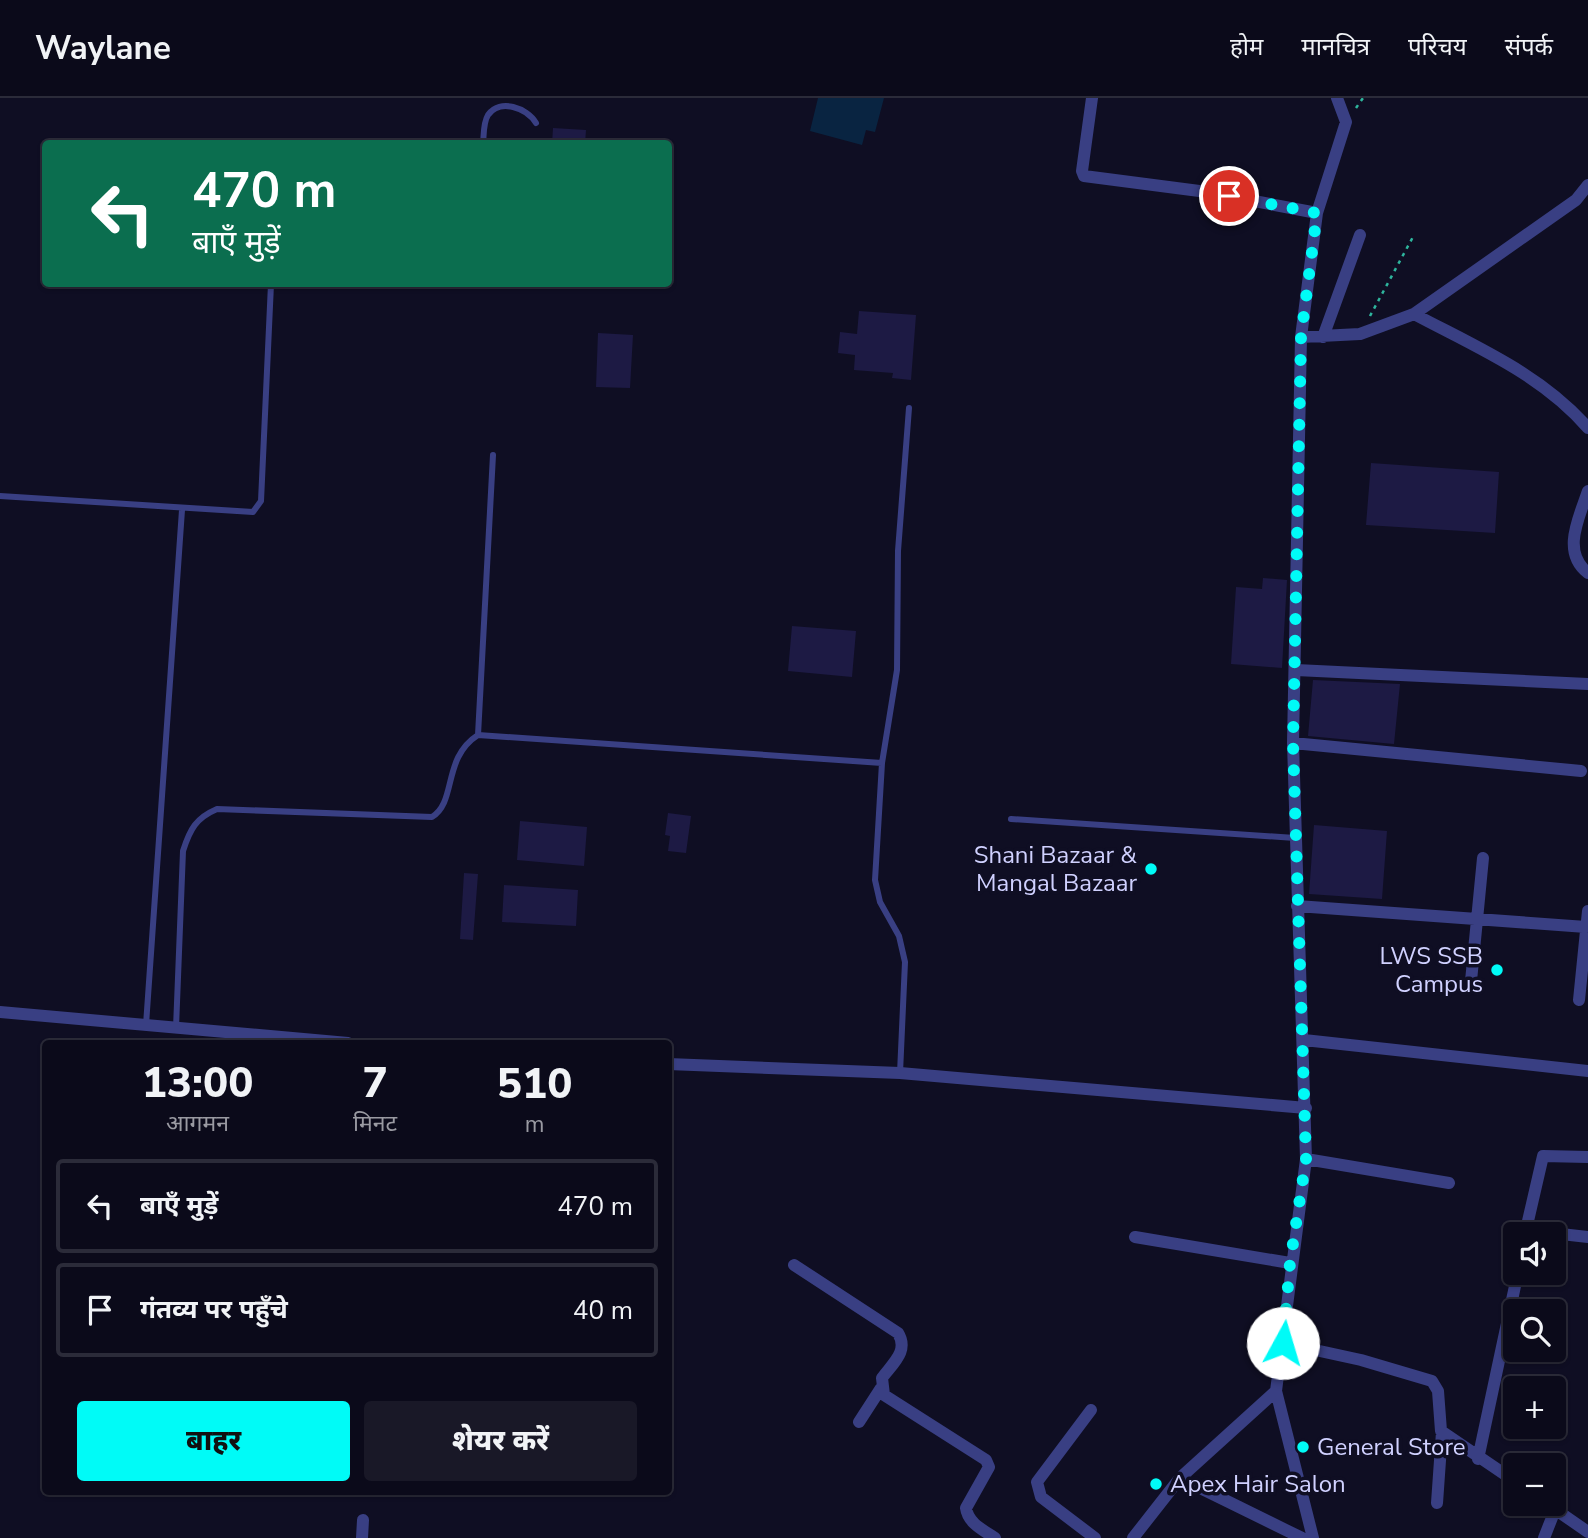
<!DOCTYPE html>
<html lang="hi">
<meta charset="utf-8">
<style>
body{margin:0;font-family:"Nunito Sans","Noto Sans Devanagari",sans-serif;background:#191827;color:#f1f3f6;height:100vh;display:flex;flex-direction:column;font-size:26px;white-space:nowrap}
*{box-sizing:border-box;margin:0}
p{font-size:23px;color:#9a9aa2}
.icon{flex:none;width:38px;height:38px;fill:none;stroke:currentColor;stroke-width:2;stroke-linecap:round;stroke-linejoin:round}
.map{position:relative;flex:1;overflow:hidden}
.side{position:absolute;left:42px;top:942px;width:630px;height:455px;display:flex;flex-direction:column;background:#0b0a1a;border-radius:7px;box-shadow:0 2px 5px #0004,0 0 0 2px #2b2b39}
.side>*{flex:none}
.guide{position:absolute;left:42px;top:42px;width:630px;height:147px;border-radius:7px;box-shadow:0 2px 5px #0004,0 0 0 2px #2b2b39;background:#0b6e4f;color:#fff;overflow:hidden}
.controls{position:absolute;left:1503px;top:1124px;display:grid;gap:14px}
.controls a{display:grid;place-items:center;width:63px;height:63px;border-radius:7px;background:#0b0a1a;box-shadow:0 2px 5px #0004,0 0 0 2px #2b2b39;font-size:35px}
.pin{position:absolute;display:grid;place-items:center;width:60px;height:60px;color:#fff;margin:-30px;border:4px solid #fff;border-radius:50%;box-shadow:0 2px 7px #0007}
.me{position:absolute;width:77px;margin:-38px;rotate:6deg;stroke-linejoin:round;filter:drop-shadow(0 0 5px #0008)}
.turn{display:flex;align-items:center;gap:24px;height:147px;padding:0 35px;font-size:32px}
.turn .icon{width:91px;height:91px;stroke-width:2.5}
.turn b{display:block;font-size:49px;line-height:60px}
.eta{display:flex;justify-content:space-evenly;align-items:center;height:119px;text-align:center}
.eta b{font-size:42px;font-weight:800;line-height:49px}
.primary-button{display:flex;gap:14px;margin-top:auto;padding:14px 35px}
.primary-button a{flex:1;height:80px;border-radius:7px;background:#00fbf7;color:#111;font-size:28px;font-weight:800;line-height:80px;text-align:center}
.primary-button a+a{background:#191827;color:#f1f3f6}
ul{padding:0;list-style:none}
li{display:flex;align-items:center;gap:21px;height:94px;margin:0 14px 10px;padding:0 21px;border:4px solid #2b2b39;border-radius:7px}
li div{flex:1}
li b{display:block;font-size:26px}
li em{font-style:normal}
header{display:flex;align-items:center;gap:42px;box-sizing:border-box;height:98px;padding:0 35px;background:#0b0a1a;border-bottom:2px solid #2b2b39}
header strong{font-size:33px}
nav{display:flex;gap:38px;margin-inline-start:auto;font-size:24px}
.map>svg:first-child{display:block}
.water{fill:#092441}
.building{fill:#1d1a44}
.lines{fill:none;stroke-linecap:round;stroke-linejoin:round}
.path{stroke:#2eb59d;stroke-width:2.5;stroke-dasharray:3.5 5;stroke-linecap:butt}
.lane{stroke:#393f83;stroke-width:6}
.street{stroke:#393f83;stroke-width:12}
.route{stroke:#00fbf7;stroke-width:12;stroke-dasharray:0 21.6}
.poi-dot{fill:#00fbf7;stroke:#0f0e23;stroke-width:2.5}
.labels{text-anchor:middle;dominant-baseline:central;stroke-width:7;stroke-linejoin:round;paint-order:stroke}
.poi-label{font-size:24px;fill:#d0d1ff;stroke:#0f0e23;text-anchor:end}
</style>
<header>
<strong>Waylane</strong>
<nav><a>होम</a><a>मानचित्र</a><a>परिचय</a><a>संपर्क</a></nav>
</header>
<div class="map">
<svg width="1588" height="1440" viewBox="0 0 1588 1440">
<rect width="100%" height="100%" fill="#0f0e23"/>
<path class="water" d="M818 0H884L875 34 866 32 862 47 810 33Z"/>
<path class="building" d="M553 30 586 32 585 46H552Z
M859 213 916 217 911 282 892 280 893 275 854 272 855 257 838 255 840 234 857 236Z
M598 235 633 237 630 290 596 289Z
M1371 365 1499 374 1495 435 1366 427Z
M1263 480 1287 482 1282 570 1231 566 1236 489 1262 491Z
M792 528 856 533 852 579 788 573Z
M1313 582 1400 586 1394 646 1308 638Z
M668 715 691 718 686 755 668 753 670 738 665 737Z
M520 723 587 729 584 768 517 762Z
M1314 727 1387 733 1382 801 1309 796Z
M464 775 478 776 473 842 460 841Z
M504 787 578 792 576 828 502 824Z"/>
<g class="lines">
<path class="path" d="M1356 10 1363 0
M1370 218 1414 137"/>
<path class="lane" d="M483 46C484 37 483 25 488 17 500 0 527 10 536 25
M0 398 253 414 261 403 271 186
M478 637 493 357
M1011 721 1295 740
M146 927 182 412
M176 930 183 753C190 731 196 720 217 711L432 719C457 704 442 660 478 637L882 665
M900 975 905 864 899 838 880 804 875 782 882 665 897 572 898 453 909 310"/>
<path class="street" d="M1092 0 1082 73 1084 78 1207 94 1317 115
M1414 216C1476 249 1541 276 1588 330
M1301 239 1360 236 1414 216 1576 102 1588 87
M1323 239 1360 137
M1588 393C1579 420 1561 454 1588 475
M1296 572 1588 586
M1293 645 1581 673
M1297 808 1586 829
M1471 883 1483 760
M1579 902 1588 813
M0 914 348 945
M1304 942 1588 973
M668 966 900 975 1306 1010
M1306 1061 1449 1085
M1526 1132 1588 1139
M1525 1136 1543 1058 1588 1059
M1135 1139 1290 1165
M794 1167 898 1235C909 1253 893 1265 882 1280L884 1297 986 1362 989 1369 966 1410C968 1425 983 1432 995 1440
M1283 1245 1361 1262 1432 1283 1438 1293 1441 1333 1516 1384
M1276 1293 1313 1440
M1091 1312 1037 1384 1041 1399 1095 1440
M859 1324 881 1290
M1478 1361 1518 1174
M1180 1380 1302 1440
M1437 1405 1442 1334
M1546 1405 1588 1434
M362 1440 363 1422
M1133 1440 1180 1380 1276 1293 1306 1061 1293 645 1301 239 1317 115 1346 24 1337 0
M1544 1440 1555 1412"/>
</g>
<g class="lines">
<path class="route" d="M1229 98 1317 115 1301 239 1293 645 1306 1061 1290 1165 1283 1245"/>
</g>
<g class="poi-dot">
<circle cx="1151" cy="771" r="7"/>
<circle cx="1497" cy="872" r="7"/>
<circle cx="1303" cy="1349" r="7"/>
<circle cx="1156" cy="1386" r="7"/>
</g>
<g class="labels">
<g class="poi-label">
<text x="1137" y="757">Shani Bazaar &amp;<tspan x="1137" dy="28">Mangal Bazaar</tspan></text>
<text x="1483" y="858">LWS SSB<tspan x="1483" dy="28">Campus</tspan></text>
<text x="1317" y="1349" text-anchor="start">General Store</text>
<text x="1170" y="1386" text-anchor="start">Apex Hair Salon</text>
</g>
</g>
</svg>
<div class="controls">
<a><svg class="icon" aria-label="sound" viewBox="0 0 24 24"><path d="M4 9h4l5-4v14l-5-4H4zM17 9q2 3 0 6"/></svg></a>
<a><svg class="icon" aria-label="search" viewBox="0 0 24 24"><circle cx="10" cy="10" r="6"/><path d="M15 15l6 6"/></svg></a>
<a>+</a>
<a>−</a>
</div>
<div class="pin" style="left:1229px;top:98px;background:#d93025"><svg class="icon" aria-label="arrive" viewBox="0 0 24 24"><path d="M6 21V4h12l-3 4 3 4H6"/></svg></div>
<svg class="me" style="left:1283px;top:1245px" viewBox="-20 -20 40 40"><circle r="19" fill="#fff"/><path d="M0-13L10 11 0 6-10 11z" fill="#00fbf7"/></svg>
<div class="guide">
<div class="turn"><svg class="icon" aria-label="left" viewBox="0 0 24 24"><path d="M17 20v-9H6M10 6l-5 5 5 5"/></svg><div><b>470 m</b>बाएँ मुड़ें</div></div>
</div>
<section class="side">
<div class="eta">
<div><b>13:00</b><p>आगमन</p></div>
<div><b>7</b><p>मिनट</p></div>
<div><b>510</b><p>m</p></div>
</div>
<ul>
<li><svg class="icon" aria-label="left" viewBox="0 0 24 24"><path d="M17 20v-9H6M10 6l-5 5 5 5"/></svg><div><b>बाएँ मुड़ें</b></div><em>470 m</em></li>
<li><svg class="icon" aria-label="arrive" viewBox="0 0 24 24"><path d="M6 21V4h12l-3 4 3 4H6"/></svg><div><b>गंतव्य पर पहुँचे</b></div><em>40 m</em></li>
</ul>
<div class="primary-button"><a>बाहर</a><a>शेयर करें</a></div>
</section>
</div>
